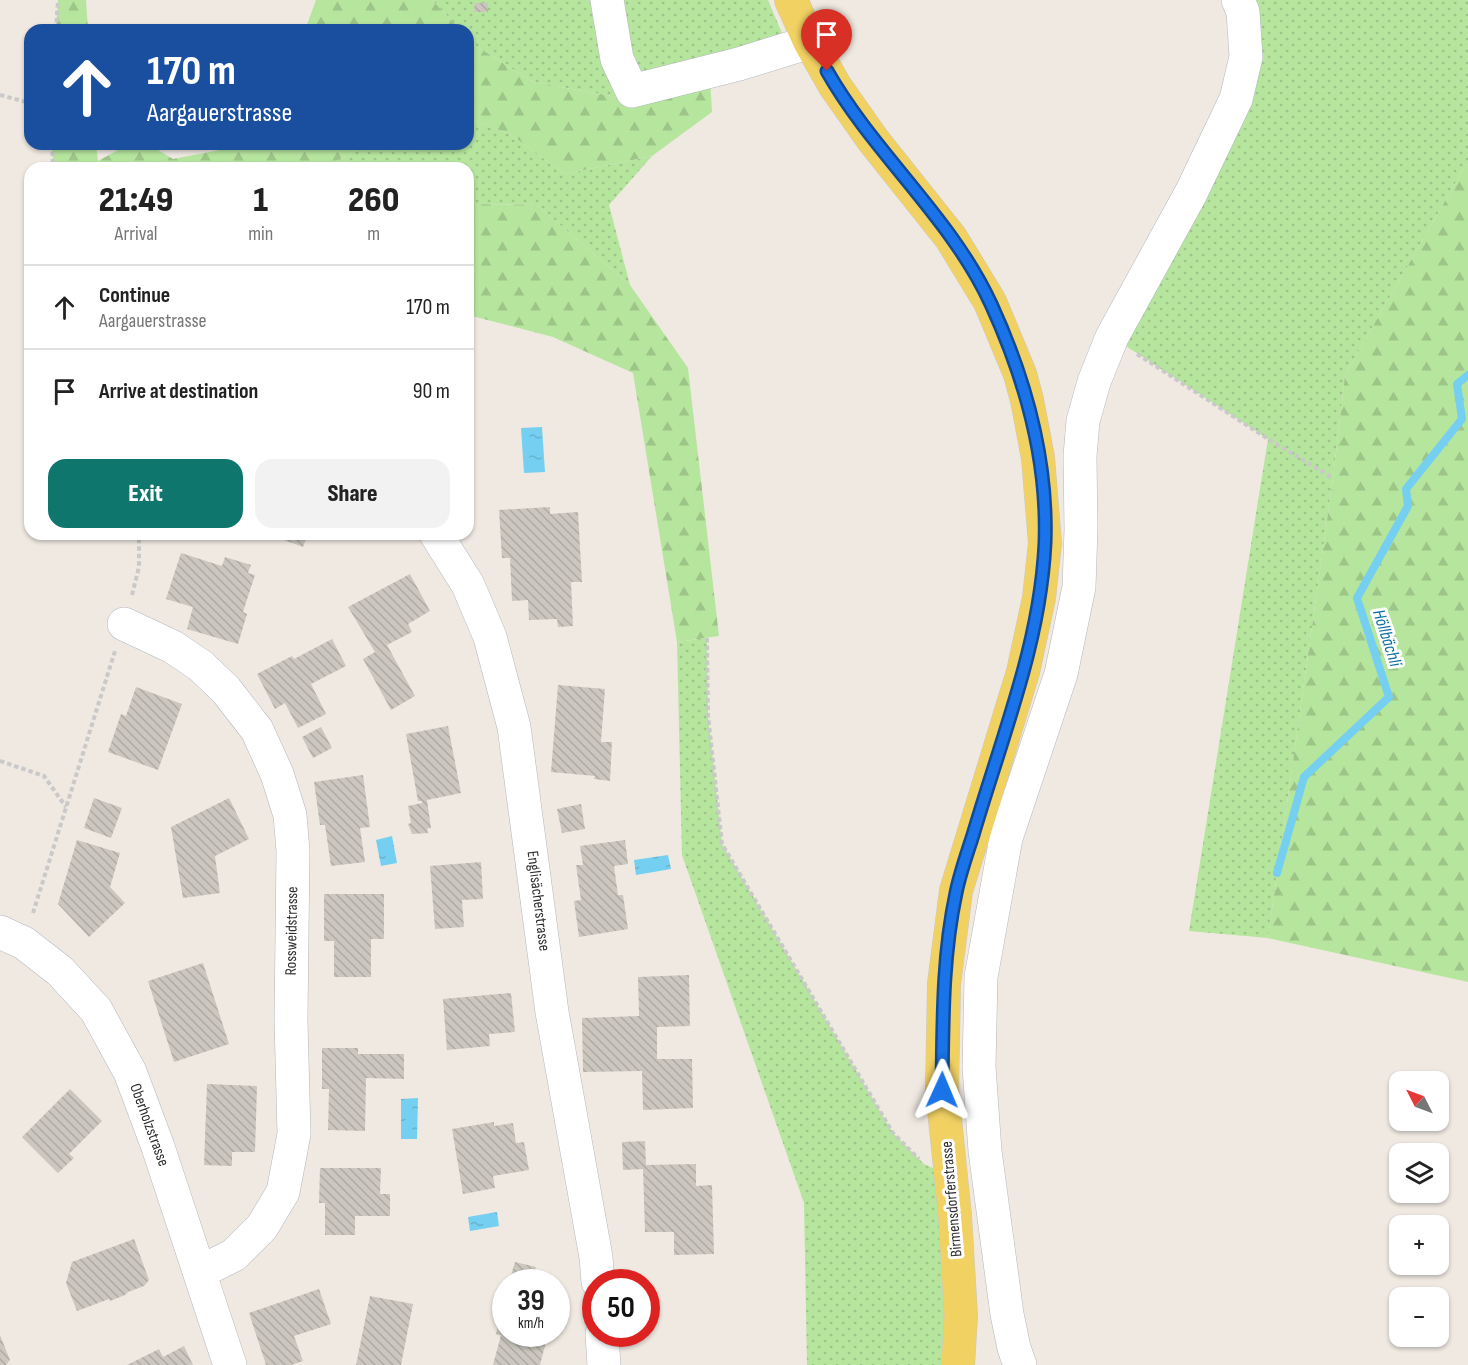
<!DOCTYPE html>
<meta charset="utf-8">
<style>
body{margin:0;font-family:"Sofia Sans Condensed",sans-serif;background:#f2f2f2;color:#222;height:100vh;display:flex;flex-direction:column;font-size:22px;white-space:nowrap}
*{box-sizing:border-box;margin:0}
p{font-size:20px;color:#767676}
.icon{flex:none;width:33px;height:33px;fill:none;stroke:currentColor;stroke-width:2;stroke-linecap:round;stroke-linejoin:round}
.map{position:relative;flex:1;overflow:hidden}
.panel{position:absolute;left:24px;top:162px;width:450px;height:378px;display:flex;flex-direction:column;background:#fff;border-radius:18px;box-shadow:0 2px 4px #0004}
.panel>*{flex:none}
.banner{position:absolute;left:24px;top:24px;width:450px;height:126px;border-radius:18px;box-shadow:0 2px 4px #0004;background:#1a4fa0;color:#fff;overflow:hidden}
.needle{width:39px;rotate:312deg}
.tools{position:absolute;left:1389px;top:1071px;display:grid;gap:12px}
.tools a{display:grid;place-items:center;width:60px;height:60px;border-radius:12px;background:#fff;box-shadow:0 2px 4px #0004;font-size:30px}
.speed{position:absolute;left:492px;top:1269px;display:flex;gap:12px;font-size:30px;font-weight:700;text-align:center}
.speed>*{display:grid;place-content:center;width:78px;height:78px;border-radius:50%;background:#fff;box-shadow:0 2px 4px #0004;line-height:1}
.speed small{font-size:15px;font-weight:400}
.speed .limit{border:9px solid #d22;background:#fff;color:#111}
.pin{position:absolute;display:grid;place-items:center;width:51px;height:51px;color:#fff;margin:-62px -26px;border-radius:50% 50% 50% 0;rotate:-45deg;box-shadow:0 0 6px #0007}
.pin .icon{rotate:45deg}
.me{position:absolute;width:66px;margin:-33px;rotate:1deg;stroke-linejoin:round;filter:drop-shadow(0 0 4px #0008)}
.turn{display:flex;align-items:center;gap:21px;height:126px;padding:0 24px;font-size:27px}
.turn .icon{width:78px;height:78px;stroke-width:2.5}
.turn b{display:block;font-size:42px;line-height:51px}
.eta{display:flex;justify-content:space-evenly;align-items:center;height:102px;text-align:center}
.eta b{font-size:36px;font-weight:800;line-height:42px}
.primary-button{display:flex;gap:12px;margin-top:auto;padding:12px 24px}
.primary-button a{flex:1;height:69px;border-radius:18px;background:#0f766e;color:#fff;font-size:24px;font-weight:800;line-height:69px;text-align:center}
.primary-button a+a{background:#f2f2f2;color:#222}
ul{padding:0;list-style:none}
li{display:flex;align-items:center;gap:18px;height:84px;padding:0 24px;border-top:2px solid #e0e0e0}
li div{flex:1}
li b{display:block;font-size:22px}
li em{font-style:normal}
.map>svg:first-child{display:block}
.grass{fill:url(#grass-dots)}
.forest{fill:url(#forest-firs)}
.water{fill:url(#water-ripples)}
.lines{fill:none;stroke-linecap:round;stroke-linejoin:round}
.stream{stroke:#75cff0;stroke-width:8}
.building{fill:url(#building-back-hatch)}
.minor-casing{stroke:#b4b7c1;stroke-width:34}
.major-casing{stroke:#c9c9c9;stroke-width:34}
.path{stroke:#c9c9c9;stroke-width:4;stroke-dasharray:4.5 3;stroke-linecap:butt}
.minor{stroke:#fff;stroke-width:33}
.major{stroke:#f2d163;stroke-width:33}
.route-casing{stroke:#114b97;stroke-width:15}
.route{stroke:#1a73e8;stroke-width:10}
.labels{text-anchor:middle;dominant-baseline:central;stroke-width:6;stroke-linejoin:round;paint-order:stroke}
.street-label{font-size:16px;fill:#2e2e2e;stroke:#fff}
.water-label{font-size:18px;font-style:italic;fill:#0d6fa3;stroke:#fff}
</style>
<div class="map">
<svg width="1468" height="1365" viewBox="0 0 1468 1365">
<defs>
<pattern id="grass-dots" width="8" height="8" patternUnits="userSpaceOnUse" patternTransform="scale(1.5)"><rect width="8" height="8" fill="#b6e59e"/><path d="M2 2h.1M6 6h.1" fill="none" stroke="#9dc588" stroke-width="1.8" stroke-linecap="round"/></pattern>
<pattern id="forest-firs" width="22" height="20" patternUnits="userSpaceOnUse" patternTransform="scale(1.5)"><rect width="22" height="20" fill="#b6e59e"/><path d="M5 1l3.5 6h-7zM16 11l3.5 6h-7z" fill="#9dc588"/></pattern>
<pattern id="water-ripples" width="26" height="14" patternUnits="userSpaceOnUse" patternTransform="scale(1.5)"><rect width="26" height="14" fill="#75cff0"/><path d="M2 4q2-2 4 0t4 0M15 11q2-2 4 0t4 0" fill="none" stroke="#66b2ce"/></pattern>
<pattern id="building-back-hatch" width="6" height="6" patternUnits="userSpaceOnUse" patternTransform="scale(1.5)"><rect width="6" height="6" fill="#cbc7bf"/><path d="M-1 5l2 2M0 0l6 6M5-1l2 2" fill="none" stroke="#afaba4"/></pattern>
</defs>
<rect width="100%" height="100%" fill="#efe9e1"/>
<path class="grass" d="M432 0H768L784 38 617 97 533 82 476 46 468 38V30H461Z
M1238 0H1468V161L1345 375 1333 478 1268 938 1189 931 1268 439 1112 337 1236 99Z
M468 119 510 134 565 174 652 156 609 205 630 285 537 205 468 204V168H323L367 144H468Z
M707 638 708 715 722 844 893 1133 924 1164 951 1176 958 1365H807L804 1203 682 855 677 642Z"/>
<path class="forest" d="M58 0H86L88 30H56Z
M316 0H432L461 30H305Z
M468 38 476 46 533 82 617 97 710 78 712 112 652 156 565 174 510 134 468 119Z
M52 144H96L98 161 129 144H148L173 159 220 150 226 144H367L323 168H53Z
M1468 161V982L1268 938 1333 478 1345 375Z
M468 204 537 205 630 285 688 368 719 636 677 642 633 373 553 337 468 315Z"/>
<path class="water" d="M542 427 545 472 524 473 521 428Z
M392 836 397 863 381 866 376 840Z
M668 855 671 869 636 875 634 860Z
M418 1098 417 1139H401V1099Z
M497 1212 499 1226 470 1231 468 1217Z"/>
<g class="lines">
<path class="stream" d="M1277 873 1304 777 1389 697 1357 598 1408 506 1406 489 1462 419 1457 384 1468 375"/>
</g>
<path class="building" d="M475 3H488V12H474Z
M550 507V514L578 512 582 582H571L573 626 558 627 557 619 529 620 528 600 512 601 510 558H502L499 510Z
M277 534H308L303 547 276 537Z
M181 553 222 566 225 557 251 565 248 573 255 575 243 612 247 614 238 644 187 629 193 607 166 599Z
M410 574 430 611 408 624 412 632 387 645 415 696 391 710 363 659 375 652 348 607Z
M332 639 346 666 311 684 326 714 298 728 285 703 275 709 257 674 292 656 294 659Z
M558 685 605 689 601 742H612L610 781 594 779 595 776 551 772Z
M136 687 182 704 158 770 108 752 121 714 126 716Z
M448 726 461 793 427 800 431 828 427 829 428 833 412 834 408 824 411 823 408 806 422 803V801H418L406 734Z
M321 727 332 748 313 758 302 737Z
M363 775 370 827 360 828 365 862 331 866 325 825H320L314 782Z
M94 798 122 808 111 838 84 828Z
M229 798 249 839 215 856 220 893 183 898 171 827Z
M581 804 585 829 562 833 557 809Z
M77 840 120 853 110 887 125 903 89 937 58 904Z
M625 840 628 864 614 866 618 895H623L628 929 579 937 574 901 581 900 576 865H583L580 846Z
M481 862 483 899 462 900 464 927 435 929 430 866Z
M324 894H384V939H371V977H334V941H324Z
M203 963 229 1044 174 1062 148 981Z
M689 975 690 1026 657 1027V1059H692L693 1108 643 1110 642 1071 583 1072 582 1018 639 1016 638 977Z
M511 993 515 1032 489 1034 490 1046 447 1050 443 999Z
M322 1048H358V1054H404V1079L366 1078 365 1131 328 1130 329 1089H322Z
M207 1084 257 1086 255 1152H232V1166L204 1165Z
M70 1089 102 1121 69 1154 74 1158 58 1173 22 1137Z
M494 1122V1126L513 1123 516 1143 524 1142 529 1170 493 1176 495 1188 463 1194 452 1129Z
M645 1141 646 1165 696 1164V1186L712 1185 714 1254 674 1255V1232H645L643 1169 623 1170 622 1142Z
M320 1168H381L380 1194H390V1216H355V1235H325V1203H319Z
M134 1239 149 1280 144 1286 128 1292 125 1295 110 1301 109 1299 77 1311 66 1283 72 1262Z
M515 1262 536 1267 532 1282H509Z
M319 1289 331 1324 294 1336 303 1361 291 1365H266L249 1313Z
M370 1296 413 1304 401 1365H356Z
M505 1300 506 1334H548L540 1365H493L501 1335 496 1334Z
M0 1335 10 1360 6 1365H0Z
M184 1346 193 1365H127L159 1349 163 1357Z"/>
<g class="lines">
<defs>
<path id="minor" d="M607 0 617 59 632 91 739 64 810 42
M436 534 468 585 490 637 514 727 552 1012 596 1257 598 1282
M124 624 173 647 201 666 226 690 257 730 277 774 290 815 293 851 291 1020 294 1134 283 1192 262 1227 234 1255 200 1272
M0 932 24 943 60 971 96 1010 130 1072 158 1147 230 1365
M602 1334 604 1365
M1020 1365 1014 1348 1007 1314 985 1151 979 1067 981 977 1006 838 1061 674 1079 587 1081 529 1080 456 1083 421 1094 382 1112 337 1191 193 1236 99 1246 57 1243 12 1238 0"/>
<path id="major" d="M791 0 810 42 835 86 873 140 951 238 990 302 1020 374 1027 400 1038 458 1045 543 1039 598 1023 672 956 891 944 984 942 1090 955 1216 961 1316 958 1365"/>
</defs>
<use href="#minor" class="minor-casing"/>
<use href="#major" class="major-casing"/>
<path class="path" d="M56 30 58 0
M0 95 30 103
M52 144 53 168
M1137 354 1268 439 1333 478
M132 595 139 567V534
M707 638 708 715 722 844 893 1133 919 1159
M0 761 44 776 66 807
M33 913 115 651"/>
<use href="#minor" class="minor"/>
<use href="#major" class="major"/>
</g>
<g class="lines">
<defs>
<path id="route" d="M827 71C874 154 951 217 991 304 1025 378 1048 461 1045 543 1043 584 1034 632 1023 672 1008 727 989 781 973 835 967 854 960 873 956 893 942 958 943 1024 942 1090"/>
</defs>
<use href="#route" class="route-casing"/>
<use href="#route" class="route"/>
</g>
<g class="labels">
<g class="street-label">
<text transform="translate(538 901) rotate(83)">Englisächerstrasse</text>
<text transform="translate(292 931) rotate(-89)">Rossweidstrasse</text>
<text transform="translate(149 1125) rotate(70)">Oberholzstrasse</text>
<text transform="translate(952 1199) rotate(-95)">Birmensdorferstrasse</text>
</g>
<g class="water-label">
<text transform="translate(1387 638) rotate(72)">Höllbächli</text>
</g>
</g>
</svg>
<div class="tools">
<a><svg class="needle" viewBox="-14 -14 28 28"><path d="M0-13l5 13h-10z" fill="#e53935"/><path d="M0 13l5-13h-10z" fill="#767676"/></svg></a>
<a><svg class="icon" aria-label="layers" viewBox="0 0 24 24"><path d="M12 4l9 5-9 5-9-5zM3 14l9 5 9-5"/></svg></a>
<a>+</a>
<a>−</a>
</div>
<div class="speed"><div>39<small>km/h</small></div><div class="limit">50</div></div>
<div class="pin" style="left:827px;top:71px;background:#d93025"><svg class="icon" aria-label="arrive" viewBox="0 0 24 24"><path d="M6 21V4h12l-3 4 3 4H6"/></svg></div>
<svg class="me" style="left:942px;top:1090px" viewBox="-20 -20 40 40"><path d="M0-17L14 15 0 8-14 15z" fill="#1a73e8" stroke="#fff" stroke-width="4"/></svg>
<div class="banner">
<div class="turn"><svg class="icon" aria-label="ahead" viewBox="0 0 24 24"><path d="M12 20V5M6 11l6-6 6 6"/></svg><div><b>170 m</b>Aargauerstrasse</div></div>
</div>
<section class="panel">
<div class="eta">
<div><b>21:49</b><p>Arrival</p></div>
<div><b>1</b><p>min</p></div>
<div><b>260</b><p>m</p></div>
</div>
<ul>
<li><svg class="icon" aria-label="ahead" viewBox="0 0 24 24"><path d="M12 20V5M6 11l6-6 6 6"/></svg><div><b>Continue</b><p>Aargauerstrasse</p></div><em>170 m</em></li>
<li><svg class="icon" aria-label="arrive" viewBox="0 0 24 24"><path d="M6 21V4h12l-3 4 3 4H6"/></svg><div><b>Arrive at destination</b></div><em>90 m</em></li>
</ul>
<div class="primary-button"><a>Exit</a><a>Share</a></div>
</section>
</div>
